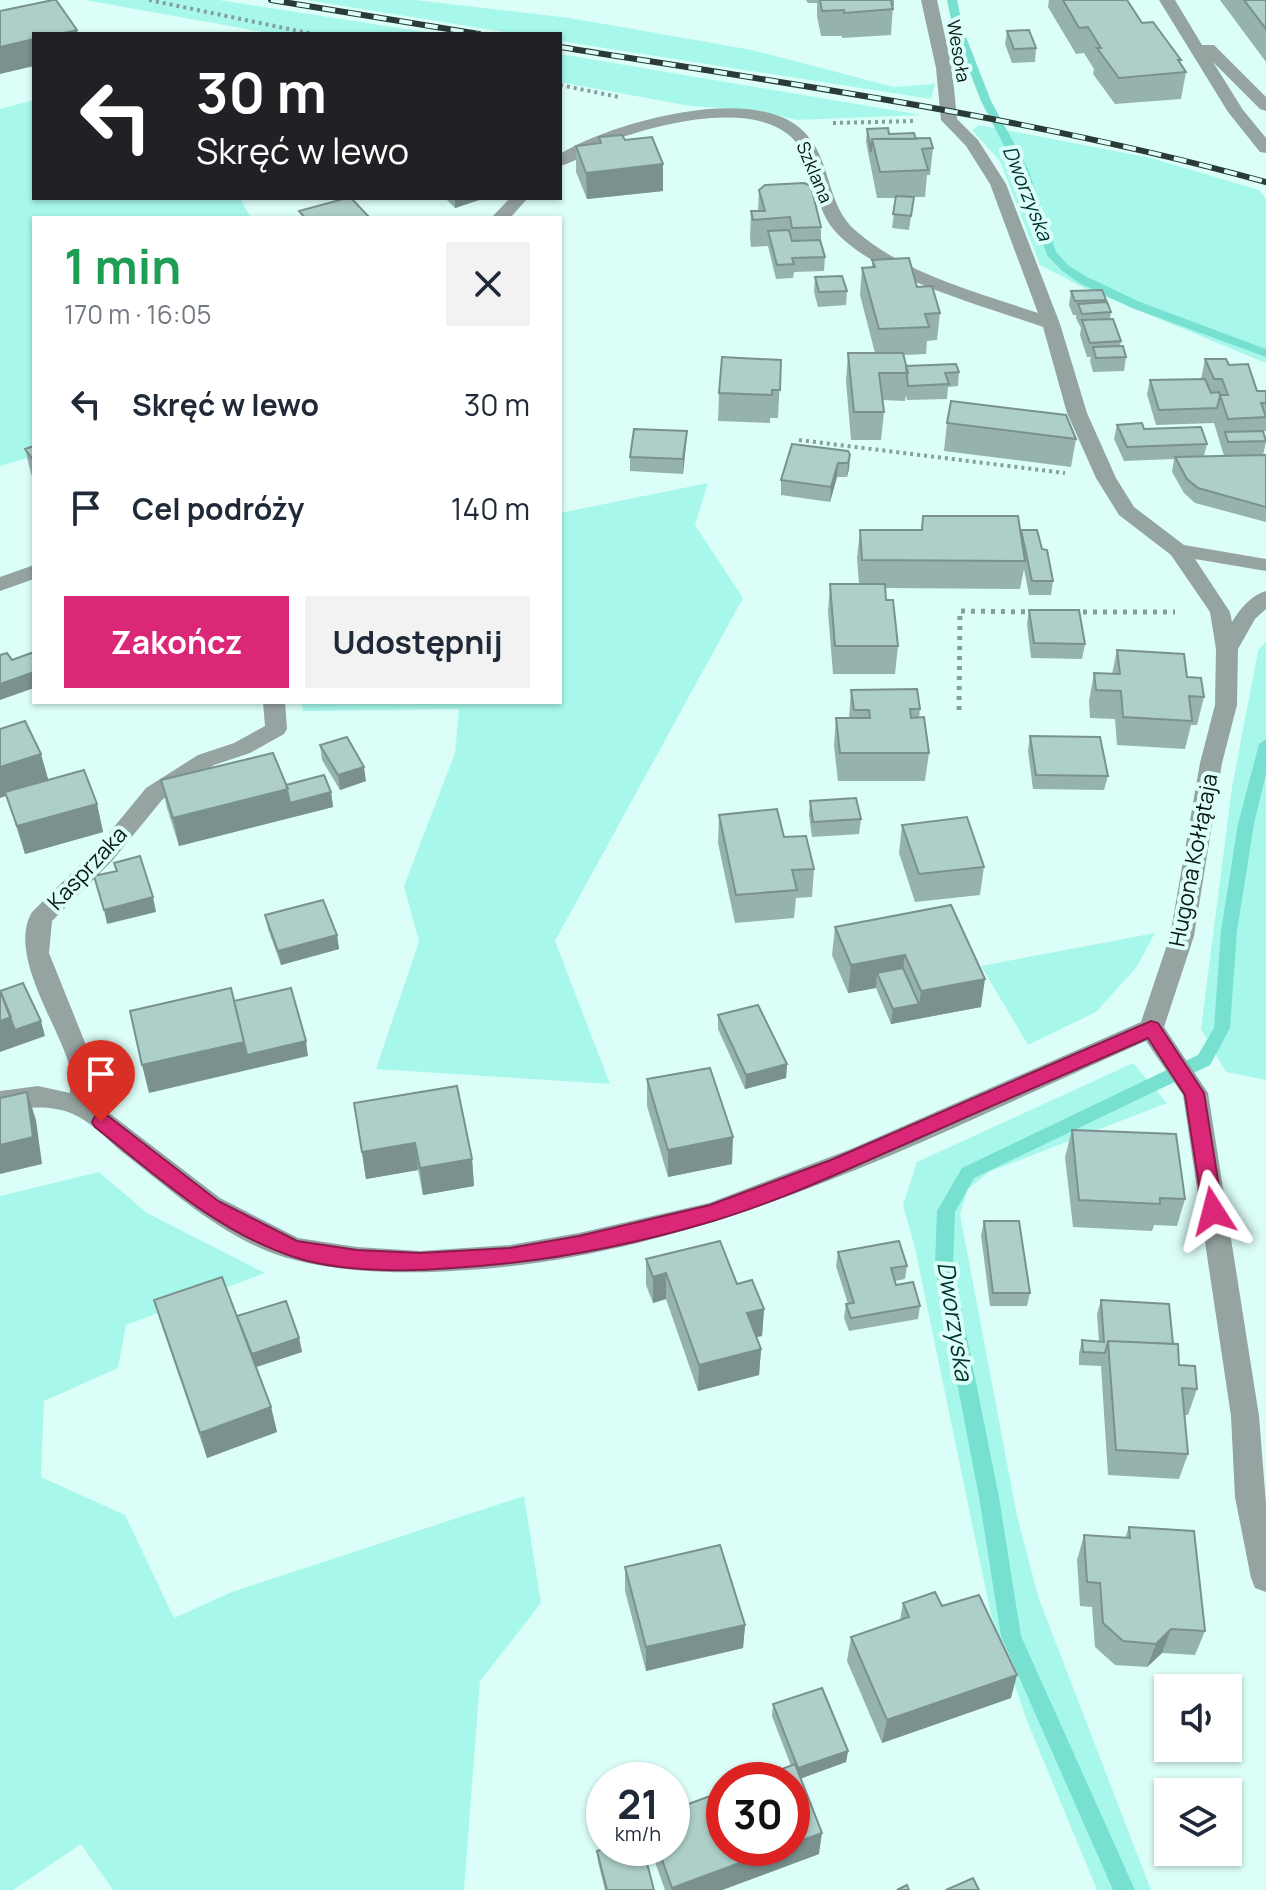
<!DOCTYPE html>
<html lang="pl">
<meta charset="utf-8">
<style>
body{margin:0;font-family:Manrope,sans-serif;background:#f2f2f3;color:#1f2937;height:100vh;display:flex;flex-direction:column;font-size:30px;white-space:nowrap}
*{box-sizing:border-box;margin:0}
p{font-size:26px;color:#747a83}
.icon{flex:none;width:44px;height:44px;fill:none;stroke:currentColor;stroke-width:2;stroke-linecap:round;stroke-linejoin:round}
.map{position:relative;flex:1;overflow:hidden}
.details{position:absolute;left:32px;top:216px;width:530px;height:488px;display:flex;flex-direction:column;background:#fff;border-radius:0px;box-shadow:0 2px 6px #0004}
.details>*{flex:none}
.guide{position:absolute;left:32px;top:32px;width:530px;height:168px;border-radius:0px;box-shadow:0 2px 6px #0004;background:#202124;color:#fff;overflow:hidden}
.controls{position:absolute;left:1154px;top:1674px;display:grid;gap:16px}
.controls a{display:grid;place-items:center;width:88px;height:88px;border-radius:0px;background:#fff;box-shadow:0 2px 6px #0004;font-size:40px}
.speed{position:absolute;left:586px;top:1762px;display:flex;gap:16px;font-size:40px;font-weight:700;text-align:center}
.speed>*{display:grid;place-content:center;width:104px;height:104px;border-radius:50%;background:#fff;box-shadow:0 2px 6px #0004;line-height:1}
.speed small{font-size:20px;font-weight:400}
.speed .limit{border:12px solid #d22;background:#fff;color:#111}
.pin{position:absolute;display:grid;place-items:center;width:68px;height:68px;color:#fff;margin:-82px -34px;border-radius:50% 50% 50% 0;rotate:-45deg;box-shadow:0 0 8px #0007}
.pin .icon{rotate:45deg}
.me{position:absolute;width:88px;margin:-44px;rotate:351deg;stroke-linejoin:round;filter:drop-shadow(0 0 6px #0008)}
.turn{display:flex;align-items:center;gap:28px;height:168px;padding:0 32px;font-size:36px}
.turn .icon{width:104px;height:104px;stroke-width:2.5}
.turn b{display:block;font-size:56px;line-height:68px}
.round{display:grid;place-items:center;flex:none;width:84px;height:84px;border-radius:0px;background:#f2f2f3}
.overview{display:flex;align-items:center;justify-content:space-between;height:136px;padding:0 32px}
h1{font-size:48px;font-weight:700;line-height:60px;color:#1e9e55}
.button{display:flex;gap:16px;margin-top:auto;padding:16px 32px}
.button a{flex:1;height:92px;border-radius:0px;background:#db2777;color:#fff;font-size:32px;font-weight:700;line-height:92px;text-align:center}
.button a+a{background:#f2f2f3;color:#1f2937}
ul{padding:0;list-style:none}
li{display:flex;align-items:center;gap:24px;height:104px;padding:0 32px}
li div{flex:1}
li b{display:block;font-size:30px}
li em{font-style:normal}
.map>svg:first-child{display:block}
.green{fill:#a7f8eb}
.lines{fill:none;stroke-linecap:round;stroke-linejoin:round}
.stream{fill:#77e0d1;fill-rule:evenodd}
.path-far1{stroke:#859f9a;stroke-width:4;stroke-dasharray:3 4;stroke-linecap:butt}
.path{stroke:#859f9a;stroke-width:5;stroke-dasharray:4 6;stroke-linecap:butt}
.minor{fill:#95a3a1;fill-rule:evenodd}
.rail-casing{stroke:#293a37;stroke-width:6}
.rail{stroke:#dcfef8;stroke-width:4;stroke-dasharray:13;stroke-linecap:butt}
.wall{fill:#96b2ad}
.shaded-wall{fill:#7a918d}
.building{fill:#aecfc9;stroke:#7a918d;stroke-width:2}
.route{fill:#db2777;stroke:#8e194d;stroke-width:2}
.labels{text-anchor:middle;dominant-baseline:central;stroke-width:8;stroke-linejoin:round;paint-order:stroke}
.far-street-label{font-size:18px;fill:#091614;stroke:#dcfef8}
.far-water-label{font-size:20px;font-style:italic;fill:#00332e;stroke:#dcfef8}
.street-label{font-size:22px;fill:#091614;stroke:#dcfef8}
.water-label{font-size:24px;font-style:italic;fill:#00332e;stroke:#dcfef8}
</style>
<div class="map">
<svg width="1266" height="1890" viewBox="0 0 1266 1890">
<rect width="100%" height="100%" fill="#dcfef8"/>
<path class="green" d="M85 0H219L438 34H274Z
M306 0H415L570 18 752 50 894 87 935 84 931 99 560 41V34H517Z
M560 54 922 115 796 120 757 110 690 106 560 82Z
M34 100V198H240L251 218H34V456L0 466V109Z
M979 125 1151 158 1259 190 1266 199V363L1082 287 1040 265 1000 161 972 130Z
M708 483 695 525 743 598 555 941 610 1084 376 1069 419 941 404 886 455 753 459 709 303 711 301 702H560V513Z
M1266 641V1080L1226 1072 1201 1029 1232 787 1258 651Z
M1155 933 1136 968 1096 1012 1028 1045 981 966Z
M1133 1063 1167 1103 989 1172 968 1189 960 1214 1017 1516 1039 1599 1151 1890H1097L1027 1721 991 1615 915 1248 903 1205 917 1162Z
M99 1172 147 1213 265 1273 126 1325 118 1368 44 1401 41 1477 125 1515 174 1618 232 1592 524 1496 541 1603 480 1681 464 1890H113L81 1844 13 1890H0V1196Z"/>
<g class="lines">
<path class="stream" d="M947 0H957L963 29 991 101 1028 169 1056 252 1069 266 1087 277 1140 302 1266 349V357L1132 308 1079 283 1061 270 1047 255 1016 169 981 101 953 29Z
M1266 739V774L1254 824 1237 931 1230 1028 1210 1065 974 1178 955 1212 953 1268 999 1497 1021 1636 1135 1890H1113L1001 1636 979 1497 935 1268 937 1211 962 1168 1198 1055 1214 1028 1221 931 1238 824 1259 744Z"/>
<path class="path-far1" d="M149 0 313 34
M560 85 619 97
M833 123 915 121
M799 440 1065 473"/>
<path class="path" d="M1073 612H1175
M959 710 960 611 1035 612"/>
<path class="minor" d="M921 0H937L952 68 957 119 978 140 1006 184 1060 324 1087 413 1116 478 1134 507 1184 545 1266 559V571L1195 559 1230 612 1232 622C1240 609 1251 595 1266 591V609L1255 619 1238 649 1237 705 1222 763 1194 936 1164 1027 1208 1093 1259 1416 1266 1504V1592L1255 1588 1251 1578 1235 1497 1231 1416 1183 1095 1146 1041C929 1137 709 1254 468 1270 411 1274 351 1274 295 1260 229 1244 174 1192 122 1152 108 1140 90 1121 73 1114 49 1104 25 1108 0 1111V1091L38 1086 70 1093C70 1085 71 1076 70 1068 59 1025 7 955 32 912L96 849 146 788 198 755 234 743 265 726 263 702H285L287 729 284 734 250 753 214 765 162 800 112 861 52 921 49 953 96 1070 95 1102 220 1198 298 1238 357 1247 420 1251 510 1245 579 1233 709 1203 851 1149 1141 1022 1170 936 1200 763 1215 705 1216 649 1210 612 1171 555 1119 515 1096 478 1067 413 1043 327C984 306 876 278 834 230 812 204 815 164 795 141 759 99 660 123 615 140 596 147 579 161 560 166V154C612 122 761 80 807 135 832 163 826 205 856 231 905 274 977 292 1038 313L990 184 966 146 941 120 936 68Z
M1159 0H1175L1202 45H1214L1266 97V111L1260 109 1213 62 1243 110 1266 138V153L1260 152 1228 112Z
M510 198H528L510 218H491Z
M34 565V579L0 591V577Z"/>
<defs>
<path id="rail" d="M271 0 479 34
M560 47C797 85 1034 118 1266 182"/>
</defs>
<use href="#rail" class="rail-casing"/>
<use href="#rail" class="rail"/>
</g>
<path class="wall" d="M806 0H894V6H893L891 35 842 38V36H821L817 16V3H808Z
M1049 0H1127L1142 23 1181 60 1180 63 1186 72 1181 99 1115 104 1093 74 1094 69 1084 53 1076 54 1048 7Z
M1220 0H1266V62Z
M1007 31 1036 48 1035 62 1012 63 1005 44Z
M867 129 916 139 933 148 930 175H927L925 197H914L909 230 892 228 896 198H877L866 142Z
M599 137 625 140 663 164V191L587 199 576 172V146L599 143Z
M759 190 821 227V240L825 257 824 271 794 272 793 278 776 279 768 246 751 247 750 238 751 211H758Z
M445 198H485L455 208Z
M872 260 917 287 940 313 937 340 927 341 926 354 904 355 906 366 959 372 958 386 948 387 947 399 907 400 906 395 905 401 882 400 884 412 881 440H851L846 381 848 353H875L860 295 862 268H872Z
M815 277 847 291 846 305 818 307 814 292Z
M1071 291 1106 300 1105 302 1111 312 1110 319 1121 341 1120 346 1126 357 1124 371 1093 372 1090 361 1091 357H1087L1080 335 1081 328 1076 318V315H1073L1069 305Z
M1205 359 1229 365 1257 391H1266V431H1263L1266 442 1263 455H1266V522L1195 503 1184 493 1172 472 1174 459 1124 461 1114 439 1117 425 1144 429 1207 444 1204 456H1224L1214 423 1156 425 1147 394 1150 380 1201 379Z
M781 360 778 418H770V423L718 421 719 393Z
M947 423 1076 439 1071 467 944 451Z
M687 431 683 474 630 471V457Z
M34 446V480L32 477 25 449Z
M850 455 849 469 847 477H837L830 502 781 495V480Z
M923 516 1020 532 1042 549 1053 581 1051 595H1029L1024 569 1020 589 885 588 886 600 898 646 895 674H833L828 612 830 584H859L857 558 860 530H921Z
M1029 610 1085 644 1082 659 1031 658 1027 624Z
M1117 650 1187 677 1204 697 1197 725H1191L1185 749 1117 745 1115 719 1090 718 1089 701 1094 673 1112 674Z
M851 690 920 709 919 718 929 753 925 781H838L834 746 836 718H849Z
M1030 736 1108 776 1104 790 1033 789 1028 751Z
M320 745 366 781 340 790 322 760Z
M48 780 97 804 103 832 25 854 6 795Z
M161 780 286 785 331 792 333 807 179 846 167 808Z
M810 801 861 819 859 834 812 837 809 815Z
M719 815 784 837 814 869 812 897 796 898 794 918 735 923 718 843Z
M902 825 984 867 980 895 915 902 899 853Z
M951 905 981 1007 891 1024 876 988 848 993 832 955 835 927Z
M265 915 337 935 339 949 281 965 268 929Z
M718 1015 787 1064 786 1078 745 1089 718 1029Z
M647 1079 732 1164 668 1177 647 1106Z
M354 1103 472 1159 474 1186 423 1195 418 1170 366 1179Z
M1072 1130 1185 1199 1177 1226 1154 1225 1152 1231 1073 1227 1065 1157Z
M984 1221 1030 1293 1027 1306H990L981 1235Z
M838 1252 907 1266 905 1279 895 1281 896 1285 920 1306 918 1319 849 1331 844 1318 846 1304H848L836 1266Z
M646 1259 737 1284 764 1309 762 1336 756 1337 761 1349 759 1375 698 1391 666 1299 653 1303 646 1285Z
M154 1300 237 1317 299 1338 302 1352 256 1367 271 1407 277 1432 207 1458 162 1326Z
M1101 1300 1173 1344 1179 1365 1197 1389 1188 1415H1184L1188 1454 1179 1479 1108 1475 1101 1366 1079 1365V1354L1082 1340 1099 1341 1097 1314Z
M1129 1527 1205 1631 1195 1655 1162 1653 1147 1667 1115 1665 1095 1647 1092 1607 1080 1606 1077 1560 1084 1535 1125 1538Z
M625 1567 745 1625 743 1648 646 1671 625 1591Z
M903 1603 942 1606 1011 1698 882 1743 847 1661 851 1637 900 1620Z
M773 1704 848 1751 846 1762 801 1778 819 1854 722 1890H665L650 1848H672L791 1766 772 1716Z
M597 1851 654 1890H605L598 1862Z"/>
<path class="shaded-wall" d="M77 30 78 34H59Z
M34 39V66L0 74V47Z
M663 164V191L587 199 586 173Z
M455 198H485L455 208Z
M687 431 686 445 683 474V459Z
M850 455 849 469 847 477 848 463Z
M838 463 837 477 830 502 831 487Z
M34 672V688L0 700V684Z
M41 754 49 782 0 798V767Z
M364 767 366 781 340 790 338 775Z
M288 789 331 792 333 807 179 846 173 818Z
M97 804 103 832 25 854 17 826Z
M153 897 156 912 107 924 104 910Z
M337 935 339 949 281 965 278 951Z
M905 955 901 983 877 973 876 988 848 993 851 965Z
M985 979 981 1007 917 1019 921 991Z
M919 1004 917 1019 891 1024 893 1009Z
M11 1017 41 1021 45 1036 0 1052V1021Z
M306 1041 308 1056 149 1093 142 1065 244 1042Z
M787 1064 786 1078 745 1089 746 1075Z
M27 1092 36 1120 42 1164 0 1174V1145Z
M733 1137 732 1164 668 1177V1150Z
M415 1143 418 1170 366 1179 362 1152Z
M472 1159 474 1186 423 1195 420 1168Z
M666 1273V1299L653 1303V1277Z
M764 1309 762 1336 745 1339 747 1313Z
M299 1338 302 1352 253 1368 250 1355Z
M761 1349 759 1375 698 1391 699 1365Z
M271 1407 277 1432 207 1458 200 1433Z
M745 1625 743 1648 646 1671V1647Z
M1171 1629 1162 1653 1147 1667 1156 1644Z
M1017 1675 1011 1698 882 1743 887 1720Z
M848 1751 846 1762 797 1780 798 1768Z
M822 1833 819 1854 722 1890H672V1888L780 1848H792V1844Z"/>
<path class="building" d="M53 0H56L77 30 59 34H34V39L0 47V11Z
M820 0H891L893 9 844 13V10L822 11Z
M1063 0H1127L1142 23 1153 22 1181 60H1178L1186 72 1119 78 1097 48H1101L1088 27 1079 28Z
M1244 0H1266V29Z
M1029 30 1036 48 1014 49 1007 31Z
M888 128 889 134 914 133 916 139H872L871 152 867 129Z
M622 135 625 140 652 137 663 164 586 173 576 146 601 143 599 137Z
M930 138 933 148 922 149 928 170 880 172 872 139Z
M804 183 811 186 821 227 792 228 790 217 753 220 751 211H765L759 190 765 185Z
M896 196 914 197 911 216 893 214Z
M347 198H351L370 218H305L299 211Z
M789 230 792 241 820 240 825 257 792 258 794 264 777 265 768 231Z
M909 258 917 287 932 286 940 313 925 314 929 327 879 329 862 268 875 267 872 260Z
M842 276 847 291 819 292 815 277Z
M1102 290 1106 300 1075 301 1071 291Z
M1107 302 1111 312 1082 314 1078 304Z
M1113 319 1121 341 1090 343 1082 320Z
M1123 346 1126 357 1096 358 1093 347Z
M848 353H903L908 373H879L884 412H854Z
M722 357 781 360 780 390H772V395L719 393Z
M1205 359H1226L1229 365 1248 364 1257 391H1266V403H1261L1266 417 1228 419 1220 395H1228L1222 379H1214Z
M956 364 959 372 945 373 949 384 908 386 906 366Z
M1205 379 1211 393 1219 392 1220 396 1217 408 1159 410 1150 380Z
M951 401 1066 415 1076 439 947 423Z
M1142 423 1144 429 1201 427 1207 444 1127 447 1117 425Z
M634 429 687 431 683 459 630 457Z
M1263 431 1266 441 1228 442 1225 432Z
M792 444 848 451 850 455 848 463H838L831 487 781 480Z
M34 446V461L25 449Z
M1266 455V507L1198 488 1187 479 1175 457Z
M923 516H1018L1025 561 862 560 860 530H922Z
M1021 530H1037L1042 549 1047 550 1053 581H1032Z
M830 584H885L886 600H893L898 646H835Z
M1029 610H1079L1085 644 1034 643Z
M1117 650 1184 654 1187 677 1201 678 1204 697 1189 696 1192 721 1123 717 1121 691 1096 690 1094 673 1120 674Z
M34 652V672L0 684V655L7 653 12 660Z
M917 689 920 709H910L911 718 924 717 929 753H840L836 718H870L869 710H854L851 690Z
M25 721 41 754 0 767V729Z
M1030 736 1100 737 1108 776 1036 775Z
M347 737 364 767 338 775 320 745Z
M273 753 288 789 173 818 161 780Z
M84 770 97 804 17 826 5 792Z
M324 775 331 792 290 803 286 785Z
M856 798 861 819 813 822 810 801Z
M777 809 784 837 806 836 814 869 792 870 797 890 736 895 719 815Z
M967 817 984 867 919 874 902 825Z
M140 856 153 897 104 910 94 876 117 871 114 863Z
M323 900 337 935 278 951 265 915Z
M951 905 985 979 921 991 905 955 851 965 835 927Z
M903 968 919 1004 893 1009 877 973Z
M23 983 41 1021 15 1030 0 991Z
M231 988 244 1042 142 1065 130 1011Z
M291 988 306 1041 247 1055 234 1001Z
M0 990 11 1017 0 1021Z
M758 1005 787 1064 746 1075 718 1015Z
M710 1068 733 1137 668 1150 647 1079Z
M457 1086 472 1159 420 1168 415 1143 362 1152 354 1103Z
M27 1092 33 1137 0 1145V1098Z
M1072 1130 1176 1134 1185 1199 1160 1198V1204L1079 1200Z
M984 1221H1019L1030 1293H993Z
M720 1241 737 1284 752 1280 764 1309 747 1313 761 1349 699 1365 666 1273 653 1277 646 1259Z
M899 1241 907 1266 891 1268 896 1285 913 1282 920 1306 851 1318 846 1304 854 1303 838 1252Z
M222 1277 271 1407 200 1433 154 1300Z
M1101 1300 1169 1304 1173 1344 1108 1341 1105 1353 1083 1352 1082 1340 1104 1342Z
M286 1301 299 1338 252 1354 237 1316Z
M1108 1341 1178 1344 1179 1365 1195 1366 1197 1389 1182 1388 1188 1454 1116 1450Z
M1129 1527 1194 1531 1205 1631 1171 1629 1156 1644 1123 1641 1103 1623 1100 1583 1087 1582 1084 1535 1130 1538Z
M720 1545 745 1625 646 1647 625 1567Z
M935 1592 942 1606 979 1595 1017 1675 887 1720 851 1637 909 1617 903 1603Z
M822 1688 848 1751 798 1768 773 1704Z
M795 1764 822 1833 792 1844V1780H753Z
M724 1791V1848H780L672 1888 658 1848H672V1810Z
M608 1848H643L654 1890H607L597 1851Z
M973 1878 979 1890H946Z
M907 1885 909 1890H897Z"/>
<path class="route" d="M1151 1021 1158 1023 1204 1093 1223 1211 1220 1216 1213 1219 1206 1216 1203 1211 1185 1095 1148 1038C1068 1073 989 1107 910 1142 846 1170 780 1201 713 1221 629 1246 540 1263 453 1268 404 1272 337 1272 291 1256 216 1231 156 1175 95 1127L92 1122 95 1116H108L218 1201 297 1241 357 1250 420 1253 510 1248 579 1236 710 1205 831 1160Z"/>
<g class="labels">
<g class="far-street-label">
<text transform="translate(959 51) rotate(80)">Wesoła</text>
<text transform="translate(815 172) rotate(67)">Szklana</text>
</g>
<g class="far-water-label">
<text transform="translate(1028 193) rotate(68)">Dworzyska</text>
</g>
<g class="street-label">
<text transform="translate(1193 860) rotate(-79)">Hugona Kołłątaja</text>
<text transform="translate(87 868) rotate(-47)">Kasprzaka</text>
</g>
<g class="water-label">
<text transform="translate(956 1321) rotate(81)">Dworzyska</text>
</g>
</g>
</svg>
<div class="controls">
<a><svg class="icon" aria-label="sound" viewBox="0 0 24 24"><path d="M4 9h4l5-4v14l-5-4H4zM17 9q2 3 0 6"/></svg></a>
<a><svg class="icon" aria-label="layers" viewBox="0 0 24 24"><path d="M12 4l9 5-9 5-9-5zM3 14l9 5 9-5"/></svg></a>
</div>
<div class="speed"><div>21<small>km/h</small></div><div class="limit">30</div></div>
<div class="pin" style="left:101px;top:1122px;background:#d93025"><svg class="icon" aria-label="arrive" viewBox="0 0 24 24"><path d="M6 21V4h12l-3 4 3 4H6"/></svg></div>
<svg class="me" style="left:1213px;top:1211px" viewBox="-20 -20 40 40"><path d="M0-17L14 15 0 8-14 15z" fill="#db2777" stroke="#fff" stroke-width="4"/></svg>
<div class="guide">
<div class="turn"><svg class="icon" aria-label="left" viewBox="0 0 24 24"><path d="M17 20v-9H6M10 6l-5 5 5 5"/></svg><div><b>30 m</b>Skręć w lewo</div></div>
</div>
<section class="details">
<div class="overview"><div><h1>1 min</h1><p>170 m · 16:05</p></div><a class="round"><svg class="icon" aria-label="close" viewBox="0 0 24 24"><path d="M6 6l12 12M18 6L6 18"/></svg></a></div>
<ul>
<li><svg class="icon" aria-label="left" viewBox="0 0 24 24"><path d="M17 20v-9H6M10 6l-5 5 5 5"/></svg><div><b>Skręć w lewo</b></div><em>30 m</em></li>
<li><svg class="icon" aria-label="arrive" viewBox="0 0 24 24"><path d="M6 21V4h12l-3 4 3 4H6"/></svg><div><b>Cel podróży</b></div><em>140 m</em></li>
</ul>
<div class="button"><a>Zakończ</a><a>Udostępnij</a></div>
</section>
</div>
